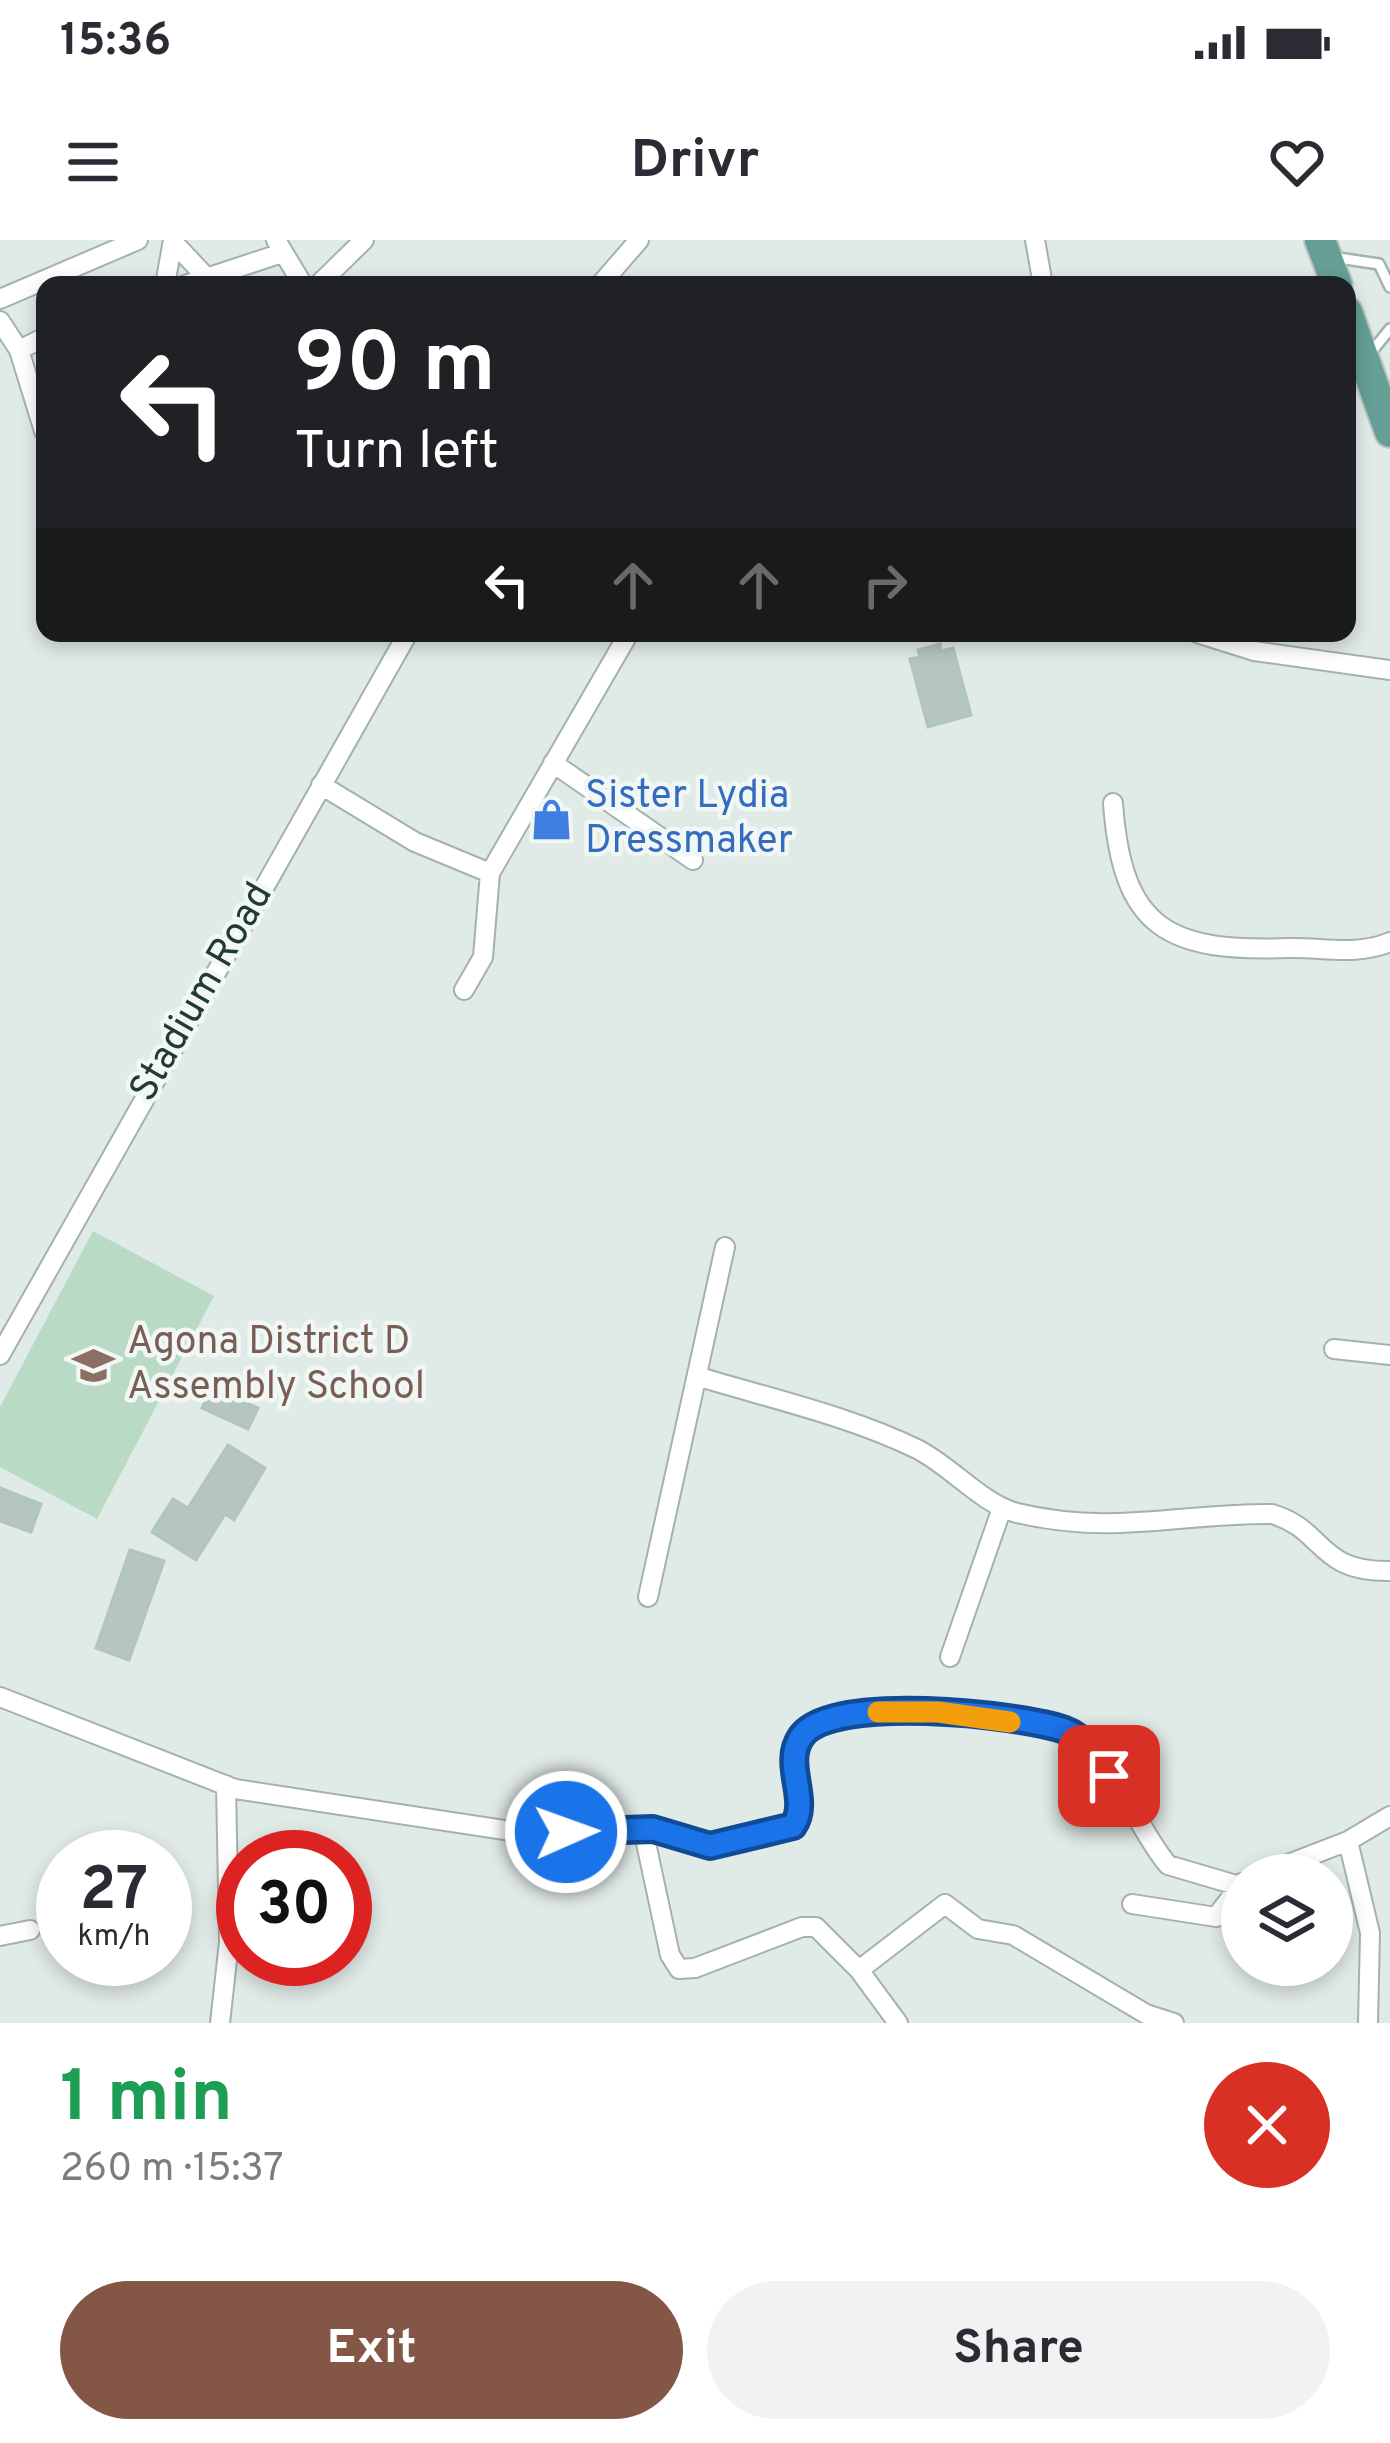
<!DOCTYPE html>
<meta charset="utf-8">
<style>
body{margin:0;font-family:Overpass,sans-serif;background:#f2f2f3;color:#2b2b33;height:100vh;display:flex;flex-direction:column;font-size:45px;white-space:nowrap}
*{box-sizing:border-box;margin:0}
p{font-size:39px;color:#7c7c81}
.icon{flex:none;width:66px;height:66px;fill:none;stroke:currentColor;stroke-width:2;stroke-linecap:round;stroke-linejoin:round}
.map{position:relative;height:1783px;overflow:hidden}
.sheet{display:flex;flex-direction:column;background:#fff;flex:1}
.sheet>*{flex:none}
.guide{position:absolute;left:36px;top:36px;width:1320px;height:366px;border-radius:24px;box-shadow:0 6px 18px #0003;background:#202124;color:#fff;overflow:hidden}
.fabs{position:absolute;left:1221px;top:1614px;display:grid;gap:24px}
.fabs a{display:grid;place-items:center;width:132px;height:132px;border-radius:50%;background:#fff;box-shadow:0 6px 18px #0003;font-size:60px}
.speed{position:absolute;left:36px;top:1590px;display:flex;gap:24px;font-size:60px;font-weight:700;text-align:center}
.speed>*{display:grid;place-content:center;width:156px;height:156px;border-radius:50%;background:#fff;box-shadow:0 6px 18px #0003;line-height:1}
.speed small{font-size:30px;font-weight:400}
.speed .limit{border:18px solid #d22;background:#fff;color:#111}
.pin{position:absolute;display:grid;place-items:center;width:102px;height:102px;color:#fff;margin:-51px;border-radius:24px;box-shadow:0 6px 18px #0006}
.me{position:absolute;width:132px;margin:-66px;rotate:88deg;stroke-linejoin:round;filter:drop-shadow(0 0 9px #0008)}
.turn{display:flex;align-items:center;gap:42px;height:252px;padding:0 60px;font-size:54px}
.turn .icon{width:156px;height:156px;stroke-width:2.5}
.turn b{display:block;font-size:84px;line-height:102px}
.lanes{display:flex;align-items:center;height:114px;padding:0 60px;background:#0003;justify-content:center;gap:60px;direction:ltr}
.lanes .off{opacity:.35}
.round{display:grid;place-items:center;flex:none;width:126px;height:126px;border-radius:63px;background:#f2f2f3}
.headline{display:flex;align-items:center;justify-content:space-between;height:204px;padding:0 60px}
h1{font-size:72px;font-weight:700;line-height:90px;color:#1e9e55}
.cta{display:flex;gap:24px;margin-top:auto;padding:24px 60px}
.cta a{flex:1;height:138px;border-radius:72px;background:#835645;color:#fff;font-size:48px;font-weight:700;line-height:138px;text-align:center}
.cta a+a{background:#f2f2f3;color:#2b2b33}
.status{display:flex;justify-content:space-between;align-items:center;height:84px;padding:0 60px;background:#fff;direction:ltr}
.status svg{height:33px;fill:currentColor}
header{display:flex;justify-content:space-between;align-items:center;height:156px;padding:0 60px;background:#fff;font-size:54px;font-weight:700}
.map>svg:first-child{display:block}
.green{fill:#b9dbc5}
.building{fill:#b5c5c0;stroke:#b2c4be;stroke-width:3}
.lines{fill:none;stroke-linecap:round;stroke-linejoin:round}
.lane-casing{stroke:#a3b2ad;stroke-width:14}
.street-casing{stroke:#a3b2ad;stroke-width:22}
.primary-casing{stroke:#bcc4c2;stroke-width:34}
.lane{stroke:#fff;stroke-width:9}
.street{stroke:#fff;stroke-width:18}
.primary{stroke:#659f95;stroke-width:30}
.route-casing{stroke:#114b97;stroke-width:30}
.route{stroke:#1a73e8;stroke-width:21}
.slow{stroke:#f59e0b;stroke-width:21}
.labels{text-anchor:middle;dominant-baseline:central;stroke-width:9;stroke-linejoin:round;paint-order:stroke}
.shop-label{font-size:39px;fill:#366cbe;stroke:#f0f7f4;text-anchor:start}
.street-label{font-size:39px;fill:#213a35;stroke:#f0f7f4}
.education-label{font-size:39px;fill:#785e54;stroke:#f0f7f4;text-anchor:start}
</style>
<div class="status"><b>15:36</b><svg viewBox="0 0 49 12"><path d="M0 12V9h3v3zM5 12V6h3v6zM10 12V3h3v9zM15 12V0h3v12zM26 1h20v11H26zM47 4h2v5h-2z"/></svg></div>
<header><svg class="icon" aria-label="menu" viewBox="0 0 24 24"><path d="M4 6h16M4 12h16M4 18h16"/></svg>Drivr<svg class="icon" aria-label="heart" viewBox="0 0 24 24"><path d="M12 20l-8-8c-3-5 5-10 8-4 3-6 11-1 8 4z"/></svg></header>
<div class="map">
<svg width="1390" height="1783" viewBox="0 0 1390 1783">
<rect width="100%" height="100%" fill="#e0eae6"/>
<path class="green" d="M93 991 214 1056 97 1279 0 1227V1167Z"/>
<path class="building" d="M940 404 941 411 953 408 971 475 928 487 910 419 920 417 918 410Z
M212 1147 258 1168 248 1189 202 1168Z
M228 1205 265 1228 234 1280 225 1274 196 1320 152 1292 173 1259 188 1268Z
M0 1248 41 1264 31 1292 0 1281Z
M130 1310 164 1321 129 1420 96 1408Z"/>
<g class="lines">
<defs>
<path id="lane" d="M1332 17 1379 24 1390 47
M1368 116 1390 89"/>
<path id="street" d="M276 0 303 45
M1035 0 1043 45
M174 3 207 38
M165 45 173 0
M185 45 282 13
M318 45 364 0
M600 45 639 0
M0 59 138 0
M0 81 19 110 45 97
M19 110 44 191
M1197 393 1254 411 1390 430
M553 523 693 620
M321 545 415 602 490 633 629 393
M1113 563C1122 691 1170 712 1289 708 1322 707 1358 716 1390 702
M464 750 483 717 490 633
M1334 1109 1390 1115
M0 1115 408 393
M700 1137C772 1159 849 1176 917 1209 951 1226 982 1264 1017 1273 1114 1296 1179 1273 1272 1274 1326 1290 1316 1332 1390 1331
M648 1357 725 1007
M950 1417 1002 1268
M0 1457 235 1549 518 1592 653 1589 696 1605 797 1582C803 1554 781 1518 802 1493 833 1458 1043 1473 1079 1498 1115 1523 1138 1590 1168 1625L1236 1645
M643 1589 670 1715 679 1729 695 1728 802 1687H816L859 1730 898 1783
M1348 1601 1370 1693 1368 1783
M1260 1635 1348 1601 1390 1576
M1132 1664 1216 1677 1242 1643
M0 1696 30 1690
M859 1730 945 1664 978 1689 1013 1695 1146 1774 1174 1783
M220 1783 229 1702 226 1545"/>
<path id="primary" d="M1320 0 1337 45
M1347 72 1390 192"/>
</defs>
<use href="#lane" class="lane-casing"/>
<use href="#street" class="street-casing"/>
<use href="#primary" class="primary-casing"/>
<use href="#lane" class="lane"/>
<use href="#street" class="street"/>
<use href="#primary" class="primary"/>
</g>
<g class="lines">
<defs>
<path id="route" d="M566 1592 653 1589 710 1606 793 1586C811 1560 782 1525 801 1497 830 1453 1019 1474 1065 1490 1086 1498 1097 1518 1109 1536"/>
</defs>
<use href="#route" class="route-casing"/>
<use href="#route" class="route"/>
<path class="slow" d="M878 1472H938L1010 1482"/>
</g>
<defs>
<symbol id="shop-bare" viewBox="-9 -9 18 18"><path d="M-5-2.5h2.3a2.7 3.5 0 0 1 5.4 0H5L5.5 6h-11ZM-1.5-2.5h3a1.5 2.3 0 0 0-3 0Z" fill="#3f7fe0" stroke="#f0f7f4" stroke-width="2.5" paint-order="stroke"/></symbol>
<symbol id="school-bare" viewBox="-9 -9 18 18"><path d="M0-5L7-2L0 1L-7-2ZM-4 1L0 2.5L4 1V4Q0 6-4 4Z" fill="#8d6e63" stroke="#f0f7f4" stroke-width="2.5" paint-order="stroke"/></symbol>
</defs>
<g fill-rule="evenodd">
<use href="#shop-bare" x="522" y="550" width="59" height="59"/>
<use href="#school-bare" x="64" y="1096" width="59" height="59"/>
</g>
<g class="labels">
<g class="shop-label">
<text x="585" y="557">Sister Lydia<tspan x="585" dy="45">Dressmaker</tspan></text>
</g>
<g class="street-label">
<text transform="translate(203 753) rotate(-60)">Stadium Road</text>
</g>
<g class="education-label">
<text x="127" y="1103">Agona District D<tspan x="127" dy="45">Assembly School</tspan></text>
</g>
</g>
</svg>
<div class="fabs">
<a><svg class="icon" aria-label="layers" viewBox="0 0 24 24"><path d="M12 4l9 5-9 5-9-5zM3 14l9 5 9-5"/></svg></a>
</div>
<div class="speed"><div>27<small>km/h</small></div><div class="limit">30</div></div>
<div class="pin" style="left:1109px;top:1536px;background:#d93025"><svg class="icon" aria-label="arrive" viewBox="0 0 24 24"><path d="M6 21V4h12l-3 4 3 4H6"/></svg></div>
<svg class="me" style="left:566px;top:1592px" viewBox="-20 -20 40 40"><circle r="17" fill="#1a73e8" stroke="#fff" stroke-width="3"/><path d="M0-11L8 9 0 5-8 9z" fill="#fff"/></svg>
<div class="guide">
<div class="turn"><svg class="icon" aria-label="left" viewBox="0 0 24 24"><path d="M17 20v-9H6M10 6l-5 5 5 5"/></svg><div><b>90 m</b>Turn left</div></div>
<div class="lanes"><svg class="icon" aria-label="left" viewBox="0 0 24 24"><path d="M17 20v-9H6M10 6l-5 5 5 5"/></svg><svg class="icon off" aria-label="ahead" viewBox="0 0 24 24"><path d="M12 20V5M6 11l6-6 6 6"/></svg><svg class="icon off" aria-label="ahead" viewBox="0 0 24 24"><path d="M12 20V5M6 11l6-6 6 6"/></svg><svg class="icon off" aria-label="right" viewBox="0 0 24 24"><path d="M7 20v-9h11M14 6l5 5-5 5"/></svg></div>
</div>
</div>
<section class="sheet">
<div class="headline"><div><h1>1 min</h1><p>260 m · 15:37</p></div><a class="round" style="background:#d93025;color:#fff"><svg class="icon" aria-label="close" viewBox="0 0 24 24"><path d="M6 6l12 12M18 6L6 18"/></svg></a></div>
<div class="cta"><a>Exit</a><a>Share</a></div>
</section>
